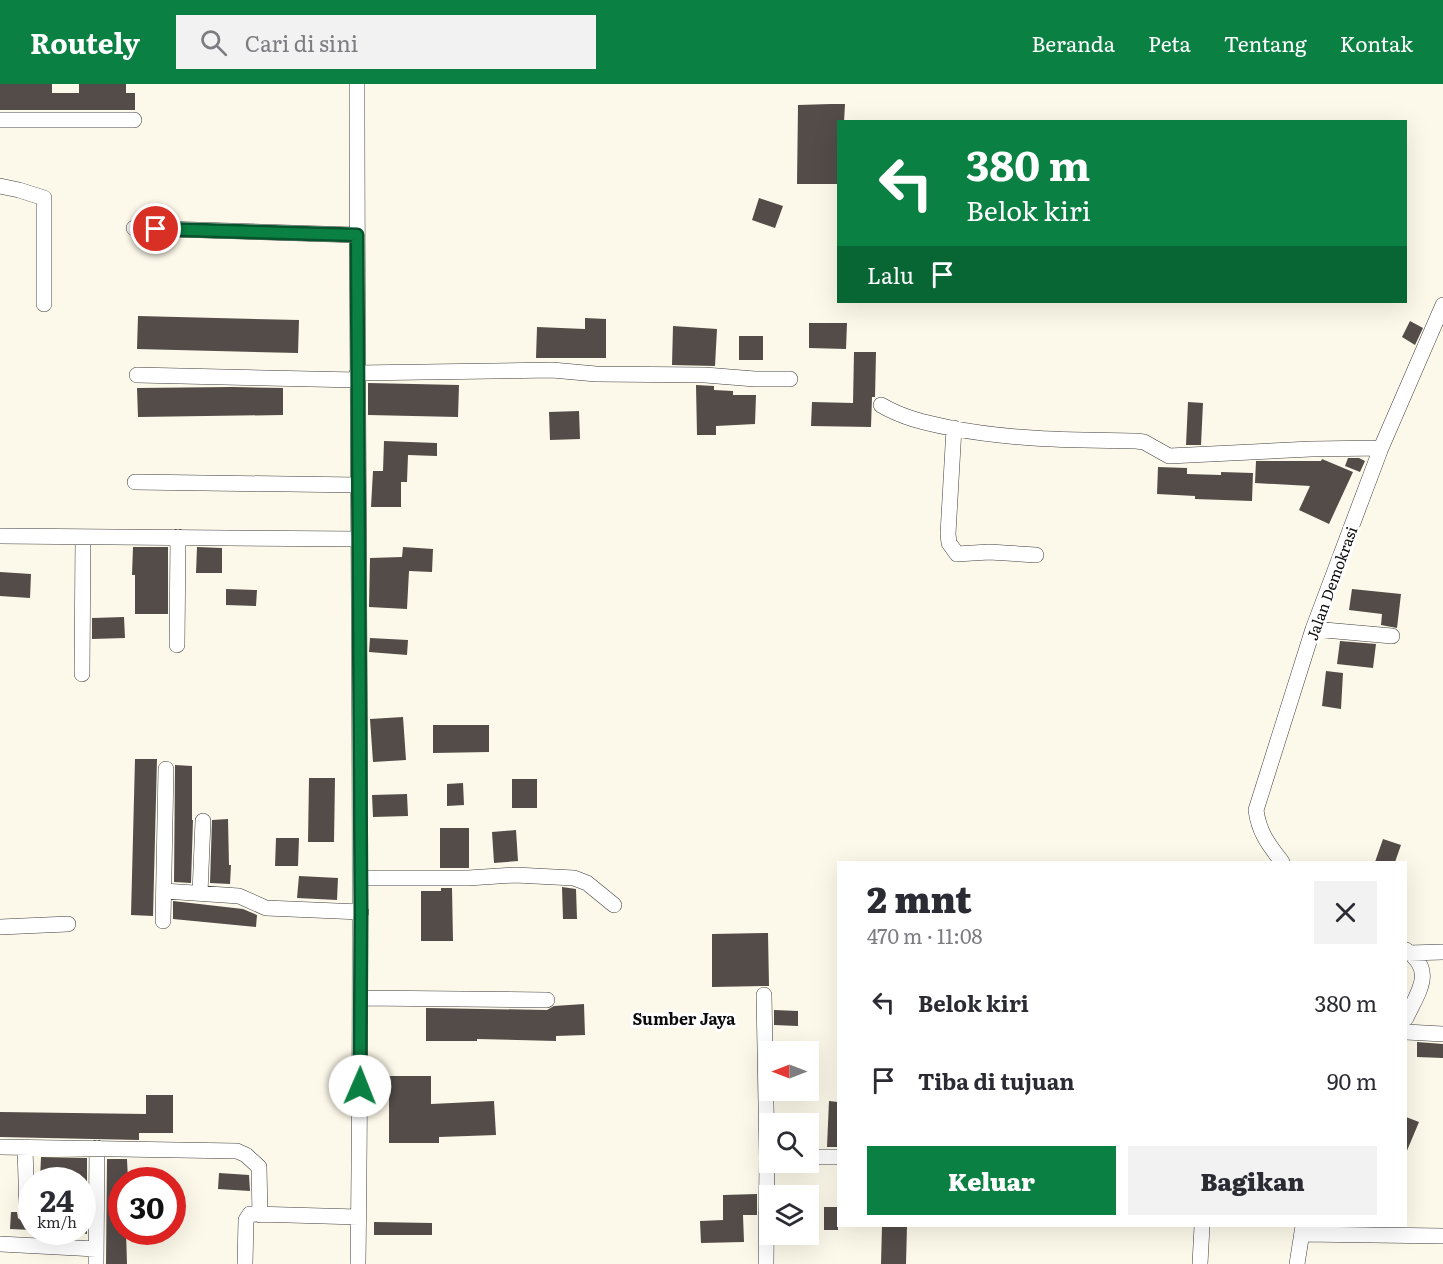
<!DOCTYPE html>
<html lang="id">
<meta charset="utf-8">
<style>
body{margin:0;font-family:Literata,serif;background:#f2f2f3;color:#2b2b33;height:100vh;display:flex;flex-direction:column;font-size:22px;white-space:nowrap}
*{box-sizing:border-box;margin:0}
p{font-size:20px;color:#7c7c81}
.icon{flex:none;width:33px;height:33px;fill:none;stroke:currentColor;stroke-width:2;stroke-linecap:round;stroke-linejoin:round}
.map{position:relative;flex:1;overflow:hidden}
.panel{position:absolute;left:837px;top:777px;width:570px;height:366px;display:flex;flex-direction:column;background:#fff;border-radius:0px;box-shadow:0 6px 24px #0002}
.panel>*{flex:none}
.guide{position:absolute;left:837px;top:36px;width:570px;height:183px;border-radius:0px;box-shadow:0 6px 24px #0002;background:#0b8043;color:#fff;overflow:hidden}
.needle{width:39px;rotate:270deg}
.tools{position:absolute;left:759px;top:957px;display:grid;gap:12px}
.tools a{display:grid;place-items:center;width:60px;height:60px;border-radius:0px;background:#fff;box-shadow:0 6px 24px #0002;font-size:30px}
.speed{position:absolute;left:18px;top:1083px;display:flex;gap:12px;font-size:30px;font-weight:700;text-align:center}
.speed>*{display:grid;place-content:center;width:78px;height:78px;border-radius:50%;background:#fff;box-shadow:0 6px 24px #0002;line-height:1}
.speed small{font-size:15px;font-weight:400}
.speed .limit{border:9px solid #d22;background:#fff;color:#111}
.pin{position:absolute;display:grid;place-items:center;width:51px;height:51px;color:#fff;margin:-26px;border:3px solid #fff;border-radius:50%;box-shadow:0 2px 6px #0007}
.me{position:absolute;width:66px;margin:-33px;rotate:1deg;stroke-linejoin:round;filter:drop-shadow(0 0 4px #0008)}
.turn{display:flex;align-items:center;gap:21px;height:126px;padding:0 30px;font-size:27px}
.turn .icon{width:78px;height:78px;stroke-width:2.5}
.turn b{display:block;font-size:42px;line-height:51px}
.then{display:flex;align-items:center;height:57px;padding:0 30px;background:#0003;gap:12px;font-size:22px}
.round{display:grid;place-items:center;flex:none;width:63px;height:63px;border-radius:0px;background:#f2f2f3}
.head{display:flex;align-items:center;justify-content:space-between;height:102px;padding:0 30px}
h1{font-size:36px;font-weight:800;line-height:45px}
.button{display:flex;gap:12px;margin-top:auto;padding:12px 30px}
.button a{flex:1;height:69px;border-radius:0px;background:#0b8043;color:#fff;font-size:24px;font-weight:800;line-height:69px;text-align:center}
.button a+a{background:#f2f2f3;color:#2b2b33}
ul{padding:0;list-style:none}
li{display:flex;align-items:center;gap:18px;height:78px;padding:0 30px}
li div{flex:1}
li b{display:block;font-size:22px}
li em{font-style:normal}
header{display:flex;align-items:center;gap:36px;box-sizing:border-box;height:84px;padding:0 30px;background:#0b8043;color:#fff}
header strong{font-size:28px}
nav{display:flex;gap:33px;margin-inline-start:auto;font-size:21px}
.search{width:420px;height:54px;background:#f2f2f3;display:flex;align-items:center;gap:15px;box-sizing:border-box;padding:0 21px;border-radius:0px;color:#7c7c81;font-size:22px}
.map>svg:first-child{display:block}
.building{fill:#534c48}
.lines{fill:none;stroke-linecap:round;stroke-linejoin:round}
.minor-casing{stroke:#3e3e3e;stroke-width:16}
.minor{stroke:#fff;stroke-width:15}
.route-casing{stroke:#07532c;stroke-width:15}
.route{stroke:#0b8043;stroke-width:10}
.labels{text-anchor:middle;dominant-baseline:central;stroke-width:6;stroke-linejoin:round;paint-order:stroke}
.street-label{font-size:15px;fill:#0b0b0b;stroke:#fff}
.neighbourhood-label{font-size:16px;font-weight:bold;fill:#0b0b0b;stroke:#fff}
</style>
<header>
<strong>Routely</strong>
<div class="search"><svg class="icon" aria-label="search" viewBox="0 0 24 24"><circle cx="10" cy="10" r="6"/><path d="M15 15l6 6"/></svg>Cari di sini</div>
<nav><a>Beranda</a><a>Peta</a><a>Tentang</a><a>Kontak</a></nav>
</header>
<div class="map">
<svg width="1443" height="1180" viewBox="0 0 1443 1180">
<rect width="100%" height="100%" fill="#fdf9ea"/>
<path class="building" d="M0 0H52V9H79V0H126V9H135V26H0Z
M831 20H845L844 38H838V100H797L798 21Z
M759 114 783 122 775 144 752 136Z
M138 232 299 236 298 269 137 265Z
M585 234 606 235V274H536L537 243 585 245Z
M1410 237 1423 244 1415 261 1402 253Z
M809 239H847L846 265 809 264Z
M673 242 717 245 715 282 672 281Z
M739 252H763V276H739Z
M854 268H876L875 313H872L871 343 811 342 812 318 853 319Z
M368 299 459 301 458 333 368 331Z
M696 301 714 302V306L733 307V311H756L755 340 716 342V351H697Z
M233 303 283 304V331L138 333 137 304Z
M1188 318 1203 319 1201 361H1186Z
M579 327 580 355 550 356 549 328Z
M384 357 437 359V372L408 371 407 398H401V423H371L373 387H383Z
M1348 374H1359L1365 377 1360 388 1345 382Z
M1322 375 1353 388 1329 440 1299 426 1310 402 1255 399 1256 377H1321Z
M1158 383 1187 384V390L1221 391V388L1253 389 1252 417 1195 415V412L1157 410Z
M133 463H168V530H135V491H132Z
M197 463 222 464V489H196Z
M403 463 433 465 432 488 409 487 407 525 369 523 370 474 402 473Z
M0 488 31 490 30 514 0 512Z
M226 505 257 506 256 522 226 521Z
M1352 505 1401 510 1397 544 1381 541 1382 530 1349 526Z
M124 533 125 554 92 555V534Z
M370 554 408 556 407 571 369 568Z
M1340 557 1376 560 1373 584 1337 580Z
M1326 587 1343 589 1341 625 1322 622Z
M403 633 406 676 373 678 370 635Z
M433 641H489V668L433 669Z
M135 675H157L153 832 131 831Z
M175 681 192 682V736H193L191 799 174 798Z
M309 694H335L334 758H308Z
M512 695H537V724H512Z
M463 699 464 721 447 722V700Z
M407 710 408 732 373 733 372 711Z
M228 735 229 781H231L230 800 210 799 212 736Z
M440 744H469V784H440Z
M516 746 518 777 494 779 492 748Z
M276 754H299L298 782H275Z
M1383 755 1401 761 1395 778H1375Z
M299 792 338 794 337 816 297 814Z
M562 803 576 805 577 835H563Z
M441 804H452L453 857H421V807H441Z
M173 817 243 825 257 831 256 843 173 835Z
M768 849 769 902 712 903V850Z
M584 920 585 951 556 952V957L477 955V957H426V924L547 926 554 922Z
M774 926 798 927V942L774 941Z
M1417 958 1443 960V974L1417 973Z
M381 992H431V1020L494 1017 496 1051 439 1053V1059H389V1010H381Z
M146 1011H173V1049H139V1056L0 1053V1028L146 1030Z
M829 1017 838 1018V1063H827Z
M1406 1033 1419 1038 1406 1069Z
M41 1073 87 1074V1150L82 1149V1096H40Z
M107 1075H127L128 1096H122V1148H126L127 1180H106Z
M219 1089 249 1091 250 1107 218 1105Z
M757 1110V1131H743L744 1158 701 1159 700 1137 723 1136V1111Z
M824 1123H838V1146H824Z
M11 1128H17L18 1134 23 1138H32V1146L10 1145Z
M374 1138 432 1139V1151H374Z
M882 1142H907L906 1180H881Z"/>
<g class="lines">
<defs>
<path id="minor" d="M357 0C357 393 363 787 358 1180
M0 36H134
M0 102 19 106 44 114V220
M134 144 357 151
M357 289 552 286 596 290 705 291 755 295H790
M137 291 357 296
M881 321C903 334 926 339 951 344 1013 356 1073 356 1136 357L1144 358 1169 372 1311 365 1381 364
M954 344 948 450 949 459 957 470 989 468 1036 471
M135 398 358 401
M0 452 358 455
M1313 545 1392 552
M177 561 178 453
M82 590 83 453
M1282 778C1269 761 1259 749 1256 726L1313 545 1381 364 1443 221
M361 794H468L515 791 574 794 587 799 614 821
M164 807 239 812 266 824 361 828
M200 809 203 737
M163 837 166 685
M0 843 68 840
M1406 866C1436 887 1418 908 1406 934
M1409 869 1443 868
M764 911 767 1073 766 1180
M361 914 547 916
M1406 948 1443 950
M0 1063 237 1067 246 1071 259 1083 260 1131
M25 1063 27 1129
M808 1073H838
M1302 1150 1443 1152
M0 1160 96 1165
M96 1180 97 1064
M245 1180 246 1136 250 1130 358 1133
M1200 1180 1202 1142
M1297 1180 1303 1142"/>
</defs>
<use href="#minor" class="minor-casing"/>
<use href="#minor" class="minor"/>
</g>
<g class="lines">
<defs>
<path id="route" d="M156 145 357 151 361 828 360 1002"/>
</defs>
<use href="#route" class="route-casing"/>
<use href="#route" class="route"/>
</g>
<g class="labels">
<g class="street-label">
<text transform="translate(1331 499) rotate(-70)">Jalan Demokrasi</text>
</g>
<g class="neighbourhood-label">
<text x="684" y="934">Sumber Jaya</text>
</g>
</g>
</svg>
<div class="tools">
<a><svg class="needle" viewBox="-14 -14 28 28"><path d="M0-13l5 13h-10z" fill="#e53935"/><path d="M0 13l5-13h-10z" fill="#7c7c81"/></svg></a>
<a><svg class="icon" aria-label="search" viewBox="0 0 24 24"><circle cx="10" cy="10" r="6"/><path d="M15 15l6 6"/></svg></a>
<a><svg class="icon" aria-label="layers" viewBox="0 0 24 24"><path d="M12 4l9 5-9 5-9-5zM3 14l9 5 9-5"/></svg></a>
</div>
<div class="speed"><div>24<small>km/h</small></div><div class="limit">30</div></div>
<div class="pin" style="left:156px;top:145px;background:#d93025"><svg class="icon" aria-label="arrive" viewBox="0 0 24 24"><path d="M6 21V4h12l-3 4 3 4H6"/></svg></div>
<svg class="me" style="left:360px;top:1002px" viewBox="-20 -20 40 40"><circle r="19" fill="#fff"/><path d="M0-13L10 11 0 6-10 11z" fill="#0b8043"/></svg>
<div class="guide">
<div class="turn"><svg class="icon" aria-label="left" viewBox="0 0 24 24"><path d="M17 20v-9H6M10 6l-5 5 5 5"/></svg><div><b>380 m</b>Belok kiri</div></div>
<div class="then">Lalu<svg class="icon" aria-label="arrive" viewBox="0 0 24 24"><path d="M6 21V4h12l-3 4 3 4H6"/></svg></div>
</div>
<section class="panel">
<div class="head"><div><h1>2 mnt</h1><p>470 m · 11:08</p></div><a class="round"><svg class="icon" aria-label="close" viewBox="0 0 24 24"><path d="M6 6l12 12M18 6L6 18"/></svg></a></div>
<ul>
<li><svg class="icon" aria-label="left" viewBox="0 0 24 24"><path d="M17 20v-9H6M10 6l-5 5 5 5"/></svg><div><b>Belok kiri</b></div><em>380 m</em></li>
<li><svg class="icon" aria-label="arrive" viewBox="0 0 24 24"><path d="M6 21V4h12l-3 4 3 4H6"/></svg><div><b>Tiba di tujuan</b></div><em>90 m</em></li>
</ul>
<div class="button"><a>Keluar</a><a>Bagikan</a></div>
</section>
</div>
